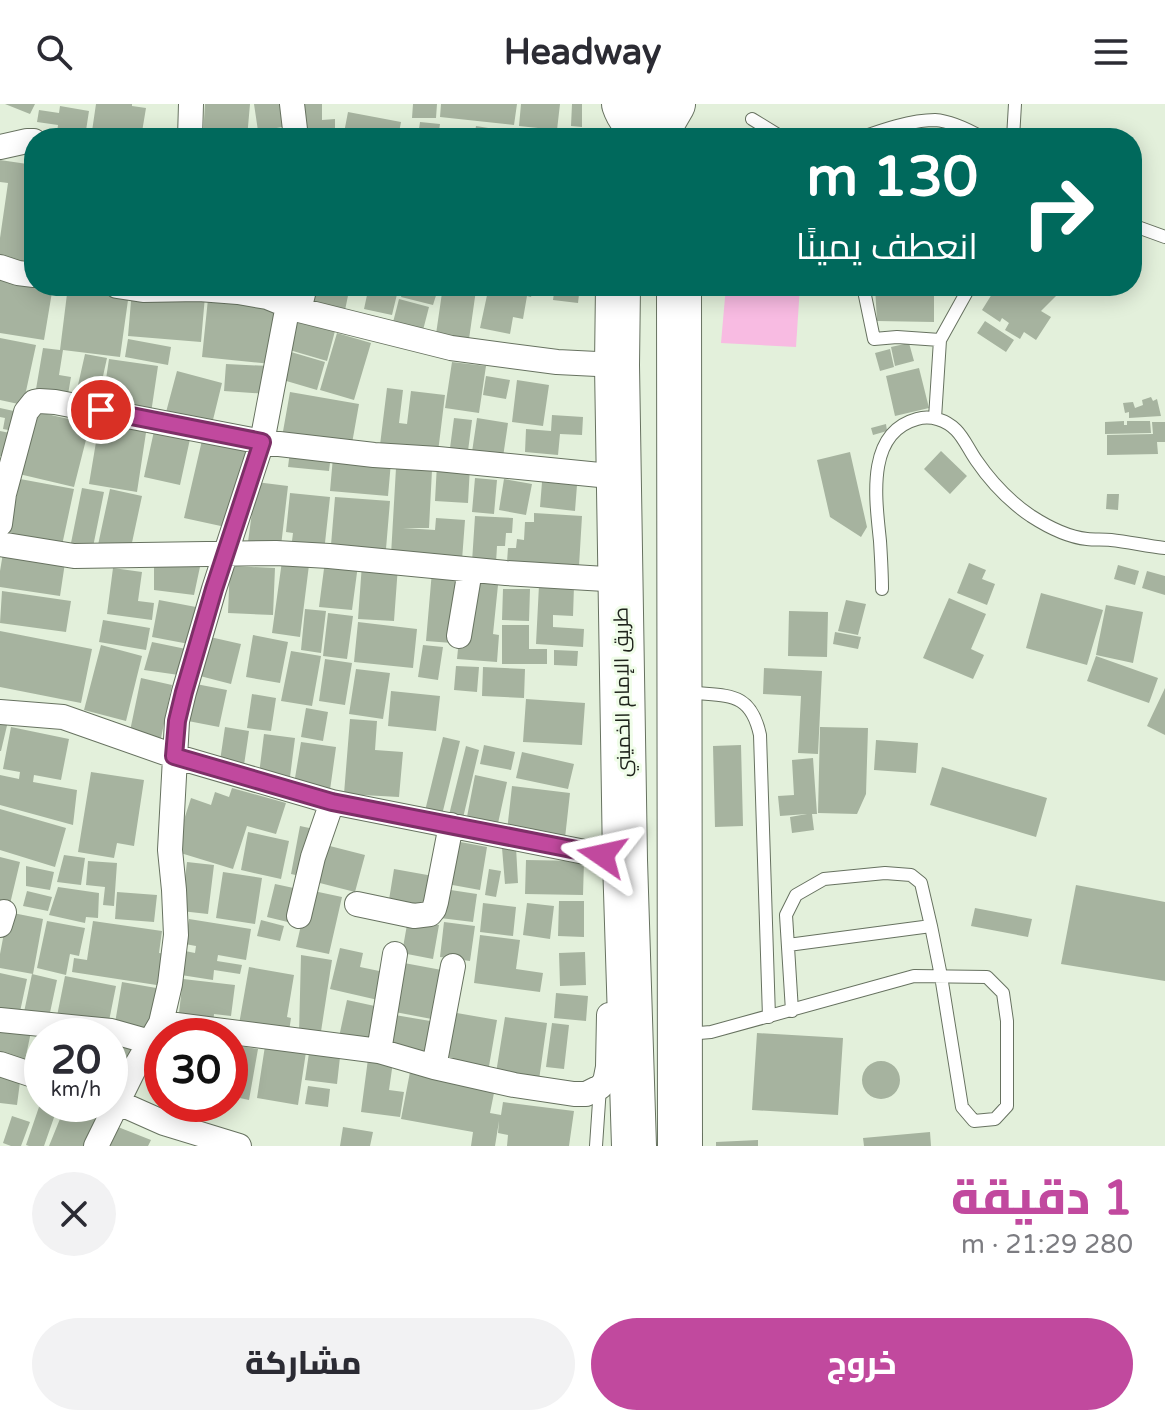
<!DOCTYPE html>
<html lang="ar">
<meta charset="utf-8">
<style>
body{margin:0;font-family:"Varela Round",Cairo,sans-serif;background:#f2f2f3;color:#2b2b33;direction:rtl;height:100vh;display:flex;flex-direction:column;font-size:30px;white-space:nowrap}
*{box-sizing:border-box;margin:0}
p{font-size:26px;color:#7c7c81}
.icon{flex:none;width:44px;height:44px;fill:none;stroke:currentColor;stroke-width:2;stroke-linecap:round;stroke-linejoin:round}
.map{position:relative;height:1042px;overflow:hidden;direction:ltr}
.sheet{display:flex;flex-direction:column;background:#fff;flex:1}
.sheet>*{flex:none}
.hud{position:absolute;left:24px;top:24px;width:1118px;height:168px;border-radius:32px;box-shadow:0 4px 20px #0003;direction:rtl;background:#00695c;color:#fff;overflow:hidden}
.speed{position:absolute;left:24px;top:914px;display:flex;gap:16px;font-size:40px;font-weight:700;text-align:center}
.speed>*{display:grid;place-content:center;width:104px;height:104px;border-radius:50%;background:#fff;box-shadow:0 4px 20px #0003;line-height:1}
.speed small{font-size:20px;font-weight:400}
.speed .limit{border:12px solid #d22;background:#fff;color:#111}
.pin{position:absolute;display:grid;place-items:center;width:68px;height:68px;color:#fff;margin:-34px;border:4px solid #fff;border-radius:50%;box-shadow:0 2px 8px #0007}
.me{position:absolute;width:88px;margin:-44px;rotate:281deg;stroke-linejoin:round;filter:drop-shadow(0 0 6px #0008)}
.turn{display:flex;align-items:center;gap:28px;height:168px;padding:0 32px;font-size:36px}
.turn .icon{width:104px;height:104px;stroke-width:2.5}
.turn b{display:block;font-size:56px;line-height:68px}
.round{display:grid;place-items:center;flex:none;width:84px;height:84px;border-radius:42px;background:#f2f2f3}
.summary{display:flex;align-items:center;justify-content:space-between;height:136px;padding:0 32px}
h1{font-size:48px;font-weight:800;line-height:60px;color:#c1499e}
.action{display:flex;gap:16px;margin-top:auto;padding:16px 32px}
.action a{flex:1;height:92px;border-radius:48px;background:#c1499e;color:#fff;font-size:32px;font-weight:800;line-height:92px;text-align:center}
.action a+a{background:#f2f2f3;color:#2b2b33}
header{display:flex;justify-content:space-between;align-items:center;height:104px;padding:0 32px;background:#fff;font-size:36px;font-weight:800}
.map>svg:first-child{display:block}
.green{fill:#f8bbe2}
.building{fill:#a6b39f}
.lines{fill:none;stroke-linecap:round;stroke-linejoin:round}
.lane-casing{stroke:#677260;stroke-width:14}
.street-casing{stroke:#677260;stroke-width:26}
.highway-casing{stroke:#677260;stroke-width:46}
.lane{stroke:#fff;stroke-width:12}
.street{stroke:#fff;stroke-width:24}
.highway{stroke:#fff;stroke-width:44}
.route-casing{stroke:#7d2f67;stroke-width:20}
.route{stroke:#c1499e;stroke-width:14}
.labels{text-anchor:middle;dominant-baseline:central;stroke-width:6;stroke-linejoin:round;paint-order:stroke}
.street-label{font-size:20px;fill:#20251d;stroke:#f0fde9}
</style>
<header><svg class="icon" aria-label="menu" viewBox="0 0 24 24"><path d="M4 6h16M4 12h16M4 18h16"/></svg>Headway<svg class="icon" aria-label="search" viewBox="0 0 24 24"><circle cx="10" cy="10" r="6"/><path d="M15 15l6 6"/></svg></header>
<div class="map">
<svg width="1165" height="1042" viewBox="0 0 1165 1042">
<rect width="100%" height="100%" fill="#e3f0db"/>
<path class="green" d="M726 182H800L796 243 721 239Z"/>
<path class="building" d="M5 0H35L30 10Z
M96 0H132V2L146 4 141 34H91Z
M205 0H250L247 34 203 32Z
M254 0H286L289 22 258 27Z
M304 0H322V16L335 15V34H304Z
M413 0H437L436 14H412Z
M441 0H517L514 21 440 13Z
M521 0H560L557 26 519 22Z
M572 0H582V23L571 22Z
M60 2 89 7 85 33 57 28 58 21 37 18 39 6 59 9Z
M348 8 401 18 398 34H343Z
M420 18 440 20 438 34H408L409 24 419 25Z
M476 22 519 29 518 34H474Z
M289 27 290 34H254V30Z
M524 29 553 32V34H524Z
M0 56 34 61V166L0 161V134L8 79 0 78Z
M0 173 34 182H53L44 236 0 229Z
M68 182 129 189 120 253 63 246 59 271 71 273 67 296 35 291 43 244 60 246Z
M308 182H350L344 211 304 202Z
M369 182H399L392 211 364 205Z
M404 182H439L433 201 401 193Z
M443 182 476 186 469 235 436 230Z
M489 182H534L531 193 527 192 523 215 513 213 510 230 480 224Z
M555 182H580L578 199 553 196Z
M875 182H934V218L877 217Z
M997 182H1059L1063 185 1041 207 1051 213 1036 236 1024 228 1020 235 1005 226 1009 219 1002 214 1000 218 982 206Z
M132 186 205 192 201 238 128 232Z
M208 195 278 201 272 260 202 253Z
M399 195 429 203 421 234 391 226Z
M295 215 335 227 327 257 286 245Z
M985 217 1014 236 1006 248 977 229Z
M337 229 371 239 354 296 320 286Z
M0 234 36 241 23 301 0 296Z
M128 235 171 243 168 261 125 253Z
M909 239 914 257 895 262 891 243Z
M890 245 894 263 880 267 875 249Z
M291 248 325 258 317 286 283 276Z
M85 250 107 254 98 295 76 290Z
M109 255 158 262 151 309 102 302Z
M452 258 486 262 479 309 445 304Z
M226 260 269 262 267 290 224 287Z
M919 264 929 304 895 312 886 272Z
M177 267 222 279 211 324 165 312Z
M486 272 510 276 506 295 483 291Z
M517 276 549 281 543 322 512 318Z
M387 284 403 286 399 319 407 320 411 287 445 291 438 348 380 341Z
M290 288 359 300 351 345 282 333Z
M1151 293 1153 297 1157 295 1161 312 1129 314V308L1125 309 1123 299 1133 298 1135 304 1143 301 1142 296Z
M0 304 23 309 19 328 3 325 5 314 0 313Z
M34 307 90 320 74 383 19 370Z
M552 311 583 313 582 331 560 330 558 351 525 348 526 325 551 327Z
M100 314 147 322 137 388 89 380Z
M454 314 472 316 468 347 450 344Z
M477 314 508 319 503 353 472 348Z
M1124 317V321H1127V317H1150L1151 329 1105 330V318Z
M1152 318H1165V338H1157L1158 350 1107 351V331L1153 330Z
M886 320 887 327 873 331 871 324Z
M0 327 15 330 9 354 0 352Z
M154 327 190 335 180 381 144 373Z
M203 332 248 342 230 424 184 414Z
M290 347 331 351 329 367 288 363Z
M941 347 967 372 950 390 924 365Z
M850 348 867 423 861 433 830 413 817 356Z
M333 353 391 358 388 392 330 387Z
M437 360 470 362 468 399 435 397Z
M396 364 432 366 429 424H403L435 426 436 414 465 416 462 456 391 451Z
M475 374 497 376 494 410 472 408Z
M20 375 74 385 61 446 8 436Z
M504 375 532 380 526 411 499 406Z
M256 378 288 382 281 442 248 438Z
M542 378 577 381 575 407 540 403Z
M82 384 104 388 93 443 71 439Z
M110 385 142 392 130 448 98 441Z
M290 389 330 393 324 448 291 445 293 429 286 428Z
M1107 390H1119L1118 406 1106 405Z
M335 393 390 397 386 445 331 441Z
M534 409 582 412 579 462 507 458 508 444H516L517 435 524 436 525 418H534Z
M475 412 513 414 512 429H506L505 442H497L496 459 472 458Z
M4 443 66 452 60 492 0 483V467Z
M154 455 201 458 194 491 154 486Z
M282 457 309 461 300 533 272 529Z
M325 457 358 461 352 506 319 503Z
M969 459 986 466 982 475 995 480 987 501 957 489Z
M362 460 398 462 394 517 358 515Z
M1118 461 1139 467 1135 481 1114 475Z
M230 462 275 464 273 511 228 509Z
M113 464 142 468 138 497 154 499 152 516 107 510Z
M432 467 458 469 452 539 426 537Z
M1147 467 1165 472V491L1142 484Z
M472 478 498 481 493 530 499 531 497 558 457 555 459 535Z
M539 481 574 482 573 512 553 511V523L584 525 583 543 536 540Z
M503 485H530L529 517 502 516Z
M2 487 71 497 66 528 0 519Z
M1041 489 1103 506 1087 561 1026 544Z
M949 494 986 510 971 545 984 551 973 575 923 554Z
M159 496 196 503 189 540 152 533Z
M846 496 866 500 858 531 838 527Z
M1106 501 1143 508 1133 559 1096 551Z
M305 505 326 507 321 549 301 546Z
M789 507 828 508 827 553 788 552Z
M328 509 353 512 347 555 323 552Z
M103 516 150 524 146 546 99 538Z
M358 518 417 525 413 564 354 558Z
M502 521H529V545H547V560H502Z
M0 527 92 545 81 599 0 583Z
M835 528 861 533 858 545 833 540Z
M253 531 288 538 280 579 246 573Z
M210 533 241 540 231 580 200 572Z
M152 538 186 545 179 571 144 566Z
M101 541 142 552 126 617 84 606Z
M423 541 443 543 438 576 418 573Z
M554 546 578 547 577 562 554 561Z
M291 547 321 552 312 602 281 597Z
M1096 552 1158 574 1149 599 1087 577Z
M325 555 352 559 345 601 319 597Z
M456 562 479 563 477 588 454 586Z
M483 563 525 565 524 594 482 592Z
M764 564 822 567 818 650 798 649 801 592 763 590Z
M356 565 390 569 383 615 349 610Z
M141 574 172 581 161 634 130 627Z
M196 580 227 586 219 623 188 617Z
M1165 584V631L1147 622Z
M391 587 440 592 436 627 388 622Z
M252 590 276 594 271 627 247 624Z
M526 595 585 599 582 641 523 638Z
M306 604 328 608 323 637 301 633Z
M9 613 1 647H0V614Z
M350 615 377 617 375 646 403 648 399 693 344 690Z
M11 623 69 635 61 676 34 671 33 678 77 686 73 721 0 701V671L19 675 20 668 3 665Z
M225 623 249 627 244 661 220 657Z
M820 623 868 624 866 690 857 710 818 709Z
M264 630 295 634 290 673 259 670Z
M443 633 460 637 441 715 424 711Z
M876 636 918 639 916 669 874 666Z
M301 638 336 643 330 686 294 680Z
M484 641 515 648 511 666 480 660Z
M741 641 743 722 715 723 713 642Z
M466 642 479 646 463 714 449 711Z
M522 648 574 660 568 685 516 674Z
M813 654 817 710H812L814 726 792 729 790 713 807 710 780 712 778 692 794 691 792 656Z
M942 663 1047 694 1036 733 930 701Z
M91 668 144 676 134 742 117 739 114 754 78 748Z
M475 671 507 678 497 724 466 718Z
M512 682 570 689 565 734 507 727Z
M232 684 286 699 276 730 247 722 233 765 174 747 191 694 211 701 215 688 229 693Z
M0 705 66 724 55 763 0 746Z
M300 722 314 725 305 773 291 770Z
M248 728 289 737 281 775 241 766Z
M455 737 487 743 480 786 447 780Z
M322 740 365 751 355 788 312 777Z
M516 743 518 779 505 780 502 744Z
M64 751 85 754 81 781 57 778Z
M0 753 20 758 10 800 0 797Z
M526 756 584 757 583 791 525 790Z
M88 757 117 759 114 802 103 801 105 783 86 781Z
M187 758 214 761 208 810 181 807Z
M26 762 54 768 50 786 26 782Z
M394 765 433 772 427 808 388 802Z
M489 765 501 767 496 793 485 791Z
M223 768 262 774 255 820 216 814Z
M275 780 303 786 296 820 267 813Z
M1076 781 1165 798V877L1061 860Z
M58 783 99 789 98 814 86 813 85 819 49 811Z
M444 785 477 790 473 818 440 814Z
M309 786 342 793 329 850 296 843Z
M27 787 52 793 48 807 23 802Z
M117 788 157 791 154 818 115 815Z
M559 797H584V833L558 832Z
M483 799 516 803 513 832 480 828Z
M527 799 554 802 550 835 523 831Z
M975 804 1032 815 1028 833 971 822Z
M8 808 43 815 33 870 0 864V850Z
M189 815 251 825 246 856 218 851 217 857 242 861 240 870 214 866 213 876 181 871 185 847 195 849 196 842 185 840Z
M408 815 439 821 433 855 402 849Z
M261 816 284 822 280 837 257 832Z
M47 817 85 824 79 852 70 850 66 871 37 864Z
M93 817 162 827 159 849 168 850 163 882 72 868 74 854 87 856Z
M444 818 475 822 470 857 440 853Z
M480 831 520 836 516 865 543 869 540 888 474 879Z
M340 844 363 849 360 863 384 868 378 896 330 885Z
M585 848 586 881 560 882 559 849Z
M301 851 332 856 320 934 299 930Z
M404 859 447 867 437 916 395 908Z
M249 863 294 871 287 913 291 914 288 934 238 926Z
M0 869 27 875 18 917 0 912Z
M32 870 57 876 48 918 23 913Z
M65 872 116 882 108 922 57 912Z
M183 875 235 881 231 912 214 910 213 921 178 917Z
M122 878 162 885 154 926 115 919Z
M556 889 588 892 586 917 554 914Z
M347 896 384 904 376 942 339 933Z
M451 908 497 916 488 968 442 959Z
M395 911 436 918 429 952 389 945Z
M505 913 547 919 539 976 496 969Z
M552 919 569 921 564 965 546 963Z
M0 924 31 928 24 961 0 956Z
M39 928 42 932V971L29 968Z
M757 929 843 934 838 1011 752 1006Z
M110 935 133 941 121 987 110 984Z
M162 936V961L149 958Z
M230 940 258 945 249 996 230 992Z
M265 942 306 948 298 1001 257 994Z
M309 949 340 953 337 980 305 976Z
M368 955 393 958 389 986 404 988 400 1013 361 1008Z
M862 976a19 19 0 1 1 38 0a19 19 0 1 1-38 0Z
M0 968 21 970 17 1001 0 999Z
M410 968 495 984 490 1009 501 1011 503 998 574 1007 569 1042H507L508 1031 498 1029 499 1017 495 1042H471L473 1028 401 1015Z
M308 982 330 985 328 1003 305 1000Z
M40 1000H52L58 1002 44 1042H29L26 1041Z
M66 1000H89L105 1006 91 1042H49Z
M177 1000H205L199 1020 173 1012Z
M12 1012 30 1018 21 1042H11L3 1039Z
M118 1023 151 1036 148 1042H110Z
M343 1023 373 1028 370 1042H340Z
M930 1028 931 1042H864L863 1034Z
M758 1036V1042H716V1038Z"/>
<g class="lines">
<defs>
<path id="lane" d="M752 15 783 34
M860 34C882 26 911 16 935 16 951 17 969 26 983 34
M1013 34 1015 0
M1132 121 1165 133
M863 182 874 235 897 233 940 236
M935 314 940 236 970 182
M882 485C882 469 881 453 880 437 876 397 865 329 917 315 931 311 946 316 956 326 964 334 969 346 976 356 991 378 1009 397 1031 412 1048 423 1067 433 1087 435 1095 436 1103 435 1111 436 1129 438 1147 442 1165 444
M686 588C726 593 750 585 760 631L769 913
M788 841 931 822
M687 930 711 928 914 872 987 873 1003 889 1007 917V1002L995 1015 974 1017 962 1003 941 872 931 822 921 779 911 771 885 769 824 775 796 791 786 811 792 907
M596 1042 600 983"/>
<path id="street" d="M292 0 296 34
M190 34 191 0
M0 43 27 37H34
M0 163 18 169 34 171
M117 182 143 186 199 185 238 188 267 193 299 206 451 244 557 258 617 261
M299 206 305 182
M0 420 4 390 26 308 34 298 39 297 55 298 262 338 374 351 438 355 620 373
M0 440 74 452 276 449 329 452 506 469 622 476
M459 532 470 466
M0 608 63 613 174 652 332 698 625 756
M357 800 414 812 430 810 434 805 436 798 451 721
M299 812 313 753 332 698
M0 821 4 808
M0 916 111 927 150 938
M161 919 379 947 434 963 514 981 574 990H586L600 983 605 978 608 963 609 911
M379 947 395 850
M0 960 42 974
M434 963 453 862
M110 995 164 1019 239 1042
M96 1042 133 967 161 919 170 880 176 831 174 786 170 746 177 617 184 588 214 485 262 338 288 201"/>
<path id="highway" d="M624 0C628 12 634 18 644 25L662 19 673 0
M618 182 617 261 625 756 634 1042
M679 182 680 1042"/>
</defs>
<use href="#lane" class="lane-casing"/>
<use href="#street" class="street-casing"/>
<use href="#highway" class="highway-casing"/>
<use href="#lane" class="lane"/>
<use href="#street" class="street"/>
<use href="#highway" class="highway"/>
</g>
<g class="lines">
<defs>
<path id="route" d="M101 306 262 338 214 485 184 588 177 617 174 652 332 698 602 751"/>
</defs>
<use href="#route" class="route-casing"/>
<use href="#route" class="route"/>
</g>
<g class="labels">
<g class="street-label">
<text transform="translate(623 588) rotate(-91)">طريق الإمام الخميني</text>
</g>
</g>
</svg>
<div class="speed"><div>20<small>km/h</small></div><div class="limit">30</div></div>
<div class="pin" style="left:101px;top:306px;background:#d93025"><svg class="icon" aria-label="arrive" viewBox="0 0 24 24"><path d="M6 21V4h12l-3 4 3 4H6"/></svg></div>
<svg class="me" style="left:602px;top:751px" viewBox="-20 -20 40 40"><path d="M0-17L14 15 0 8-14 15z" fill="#c1499e" stroke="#fff" stroke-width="4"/></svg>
<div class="hud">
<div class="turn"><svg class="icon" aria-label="right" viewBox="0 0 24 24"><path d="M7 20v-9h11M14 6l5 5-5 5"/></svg><div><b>130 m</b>انعطف يمينًا</div></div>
</div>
</div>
<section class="sheet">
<div class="summary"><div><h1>1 دقيقة</h1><p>280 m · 21:29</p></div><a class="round"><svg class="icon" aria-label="close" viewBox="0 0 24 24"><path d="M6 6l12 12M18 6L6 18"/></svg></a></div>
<div class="action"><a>خروج</a><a>مشاركة</a></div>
</section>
